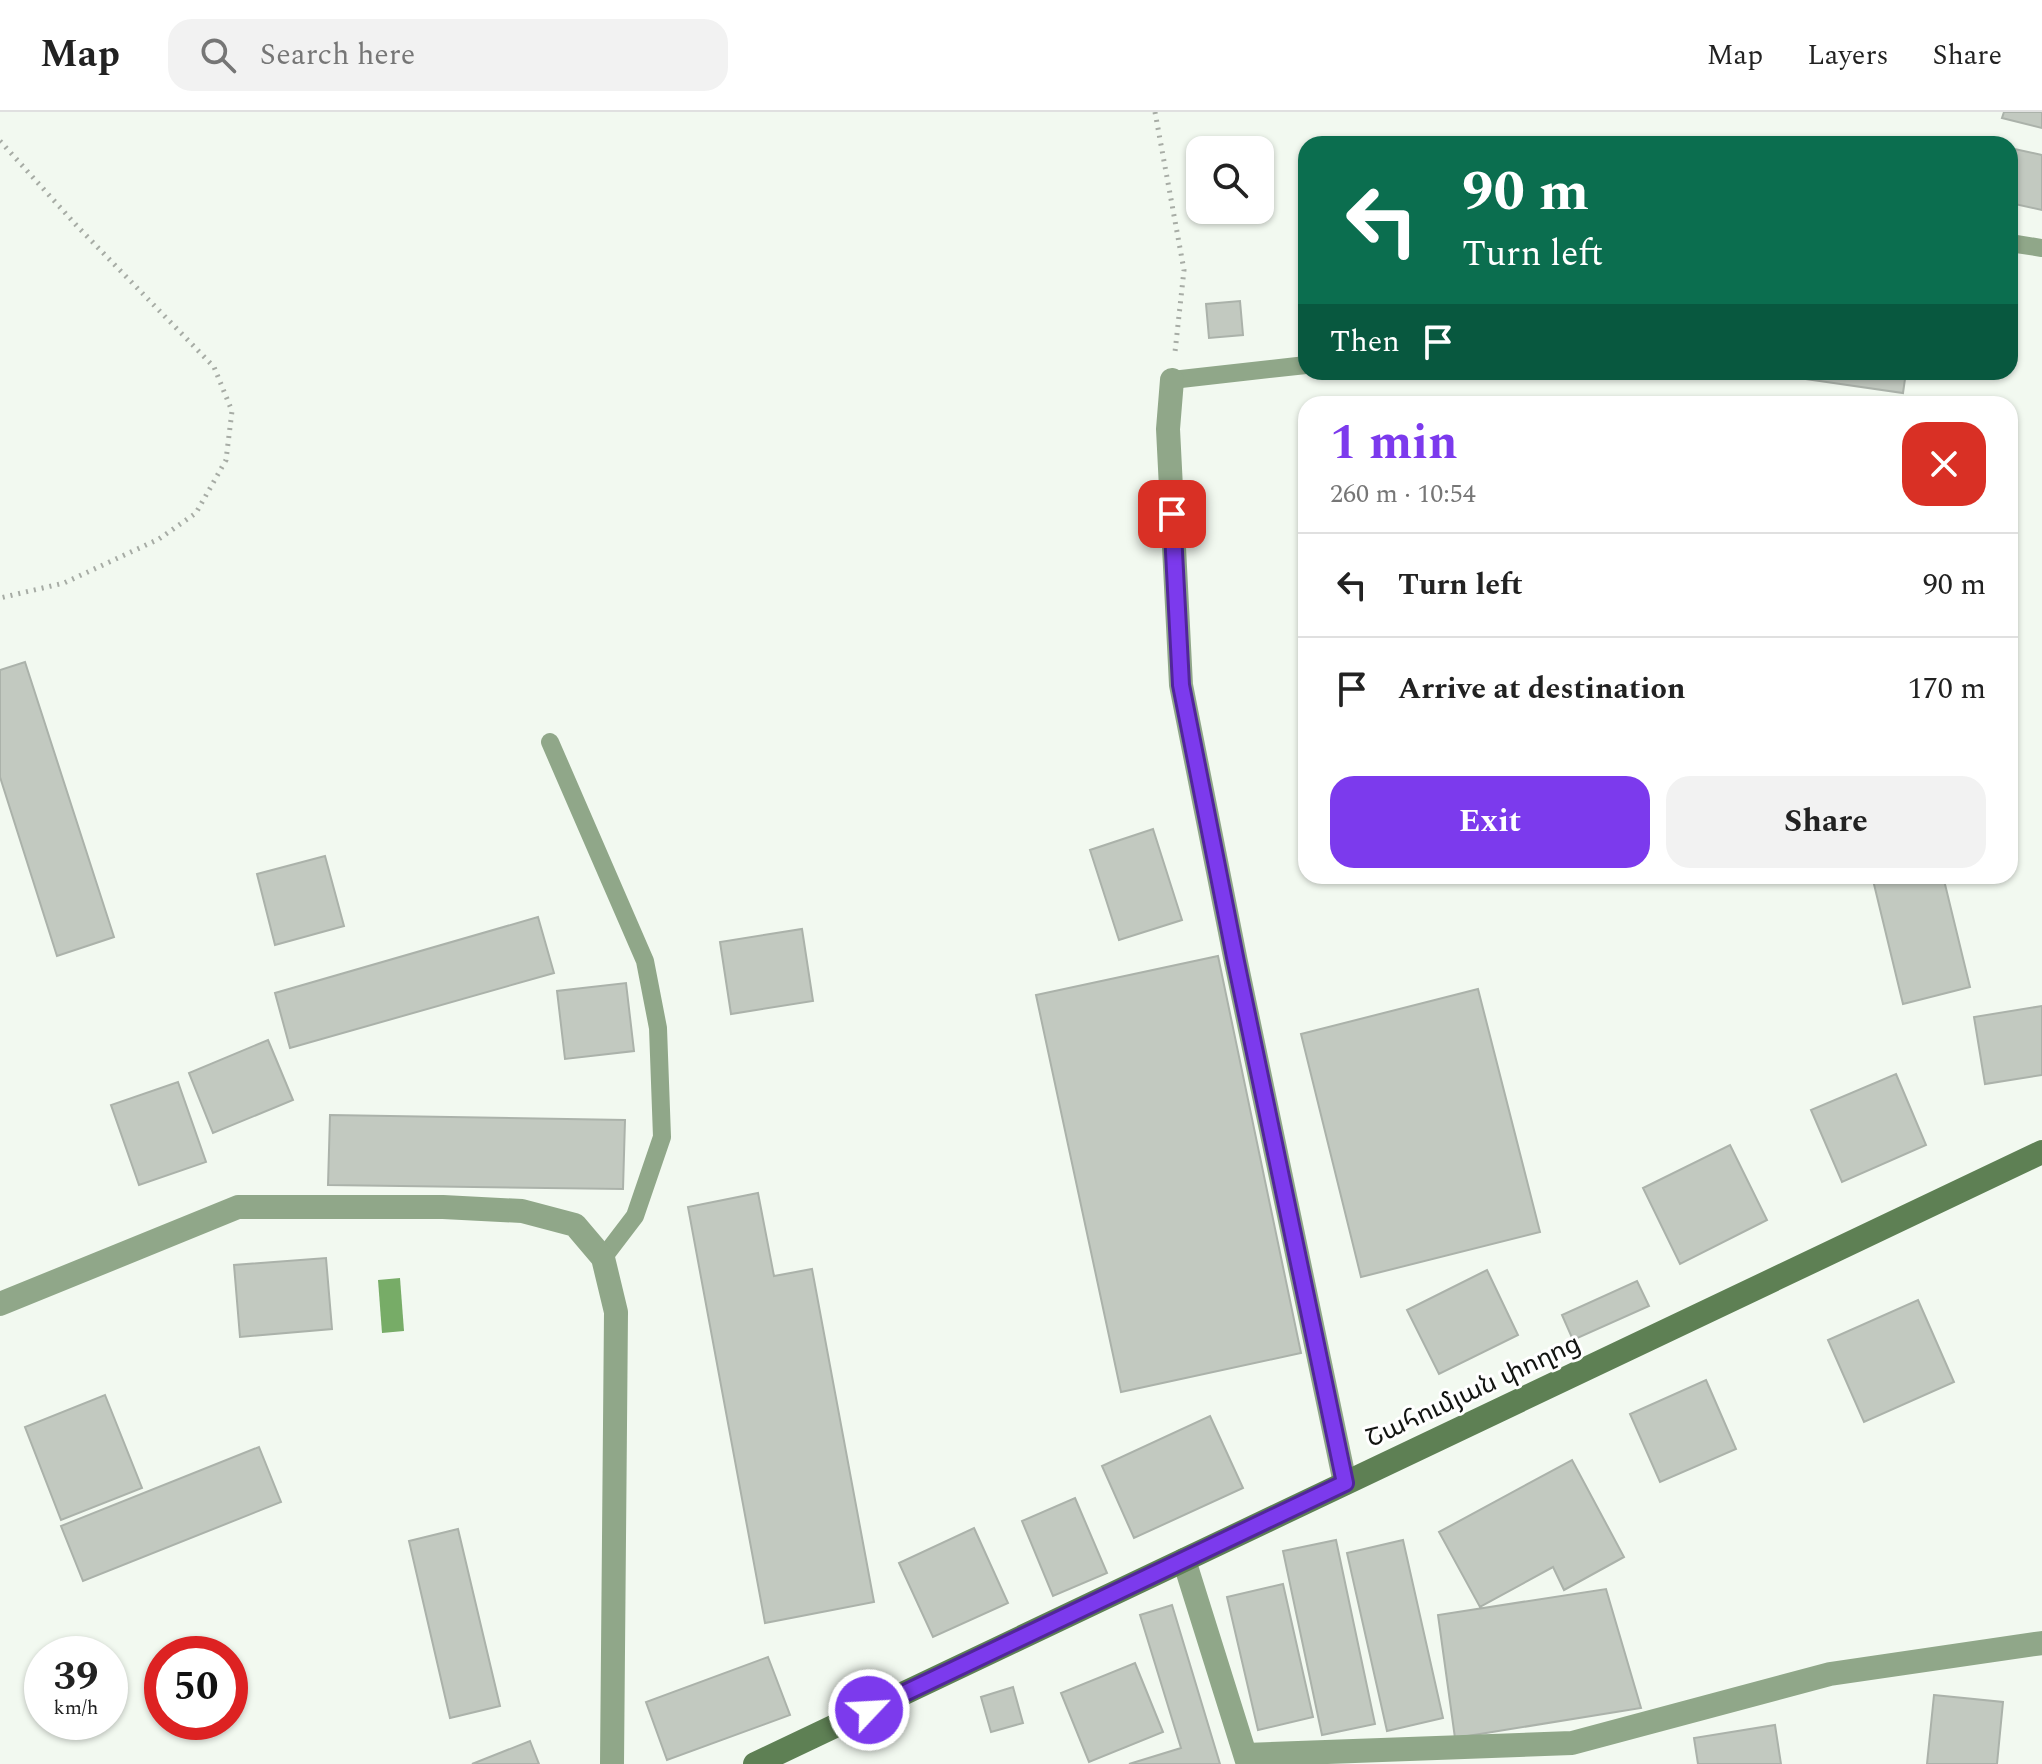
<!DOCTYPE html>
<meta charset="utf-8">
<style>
body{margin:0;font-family:Spectral,"Noto Sans Armenian",serif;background:#f2f2f2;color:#222;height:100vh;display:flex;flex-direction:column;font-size:30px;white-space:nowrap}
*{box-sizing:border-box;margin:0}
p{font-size:26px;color:#767676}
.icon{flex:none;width:44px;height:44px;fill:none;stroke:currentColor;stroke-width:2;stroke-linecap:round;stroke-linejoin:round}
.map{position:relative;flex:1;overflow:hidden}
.sheet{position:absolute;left:1298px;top:284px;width:720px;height:488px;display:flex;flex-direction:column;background:#fff;border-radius:24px;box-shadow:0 2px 6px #0004}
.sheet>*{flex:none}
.banner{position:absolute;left:1298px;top:24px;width:720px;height:244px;border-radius:24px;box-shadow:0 2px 6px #0004;background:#0b6e4f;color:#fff;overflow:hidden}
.tools{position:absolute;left:1186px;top:24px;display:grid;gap:16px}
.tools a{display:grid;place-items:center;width:88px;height:88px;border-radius:16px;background:#fff;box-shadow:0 2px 6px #0004;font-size:40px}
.speed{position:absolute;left:24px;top:1524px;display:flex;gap:16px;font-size:40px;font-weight:700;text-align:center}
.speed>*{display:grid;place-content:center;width:104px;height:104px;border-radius:50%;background:#fff;box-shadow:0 2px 6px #0004;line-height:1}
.speed small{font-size:20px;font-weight:400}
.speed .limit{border:12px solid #d22;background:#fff;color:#111}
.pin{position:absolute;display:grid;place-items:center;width:68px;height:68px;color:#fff;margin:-34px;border-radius:16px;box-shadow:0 4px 12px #0006}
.me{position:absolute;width:88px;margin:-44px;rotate:65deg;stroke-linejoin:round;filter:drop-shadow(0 0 6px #0008)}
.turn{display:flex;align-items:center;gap:28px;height:168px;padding:0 32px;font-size:36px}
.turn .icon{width:104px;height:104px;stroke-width:2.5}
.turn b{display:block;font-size:56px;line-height:68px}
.then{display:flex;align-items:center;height:76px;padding:0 32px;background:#0003;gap:16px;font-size:30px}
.round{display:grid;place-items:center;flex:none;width:84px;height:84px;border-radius:24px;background:#f2f2f2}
.headline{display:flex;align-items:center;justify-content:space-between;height:136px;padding:0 32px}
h1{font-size:48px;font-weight:700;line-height:60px;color:#7c3aed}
.button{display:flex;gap:16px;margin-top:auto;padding:16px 32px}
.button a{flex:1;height:92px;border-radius:24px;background:#7c3aed;color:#fff;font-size:32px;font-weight:700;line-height:92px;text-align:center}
.button a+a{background:#f2f2f2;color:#222}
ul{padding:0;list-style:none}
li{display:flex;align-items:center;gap:24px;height:104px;padding:0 32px;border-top:2px solid #e0e0e0}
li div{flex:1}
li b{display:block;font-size:30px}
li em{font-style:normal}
header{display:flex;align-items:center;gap:48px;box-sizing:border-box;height:112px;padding:0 40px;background:#fff;border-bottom:2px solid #e0e0e0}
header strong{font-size:38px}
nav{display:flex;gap:44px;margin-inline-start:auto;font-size:28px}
.search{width:560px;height:72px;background:#f2f2f2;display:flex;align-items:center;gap:20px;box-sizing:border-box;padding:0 28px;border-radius:24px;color:#767676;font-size:30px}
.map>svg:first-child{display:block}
.water{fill:#77ac67}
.building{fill:#c2c9c0;stroke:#abb2aa;stroke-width:2}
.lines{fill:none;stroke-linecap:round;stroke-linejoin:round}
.path{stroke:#a7aca5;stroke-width:5;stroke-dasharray:2 6;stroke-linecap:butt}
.lane{stroke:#90a789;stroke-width:18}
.street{stroke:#90a789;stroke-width:24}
.secondary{stroke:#5e8054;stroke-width:24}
.route-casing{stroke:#51269a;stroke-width:20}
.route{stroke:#7c3aed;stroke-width:14}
.labels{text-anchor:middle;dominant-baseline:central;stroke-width:6;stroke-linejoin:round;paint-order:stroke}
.street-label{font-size:26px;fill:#121411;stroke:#fff}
</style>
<header>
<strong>Map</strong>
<div class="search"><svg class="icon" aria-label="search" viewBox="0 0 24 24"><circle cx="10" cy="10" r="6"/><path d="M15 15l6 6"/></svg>Search here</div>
<nav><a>Map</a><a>Layers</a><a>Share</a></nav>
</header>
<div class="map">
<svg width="2042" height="1652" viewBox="0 0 2042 1652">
<rect width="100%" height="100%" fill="#f2f9f0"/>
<path class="water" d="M400 1166 404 1219 382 1221 378 1168Z"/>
<path class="building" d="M2004 0H2042V16L2002 6Z
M2010 36 2042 43V98L2010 91Z
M1240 189 1243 223 1209 226 1206 192Z
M1757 260H1906L1903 281Z
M25 550 114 825 57 844 0 665V558Z
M1153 717 1182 808 1119 828 1090 738Z
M325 744 344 814 275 833 257 762Z
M1872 764H1943L1970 875 1903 892Z
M538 805 554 861 290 936 275 881Z
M802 817 813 889 731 902 720 830Z
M1218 844 1301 1241 1121 1280 1036 883Z
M626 871 634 939 565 947 557 879Z
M1478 877 1540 1120 1361 1165 1301 922Z
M2042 894V963L1985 972 1974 905Z
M268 928 293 988 213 1021 189 961Z
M1896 962 1926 1033 1842 1070 1811 998Z
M178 970 206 1050 139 1073 111 993Z
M330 1003 625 1008 623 1077 328 1073Z
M1730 1033 1767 1108 1680 1152 1643 1076Z
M758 1081 774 1164 812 1157 874 1490 765 1511 688 1095Z
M326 1146 332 1217 240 1225 234 1153Z
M1487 1158 1518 1223 1439 1262 1407 1198Z
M1637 1169 1649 1194 1573 1228 1562 1203Z
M1918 1188 1954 1270 1864 1310 1828 1228Z
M1706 1268 1736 1337 1660 1370 1630 1302Z
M105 1283 142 1376 61 1408 25 1315Z
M1210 1304 1243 1376 1134 1426 1102 1354Z
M259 1335 281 1390 83 1469 61 1414Z
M1572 1348 1624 1445 1564 1478 1553 1455 1480 1495 1439 1420Z
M1075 1386 1107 1461 1053 1484 1022 1409Z
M974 1416 1008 1491 933 1525 899 1451Z
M458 1417 500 1594 450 1606 409 1429Z
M1336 1428 1375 1612 1322 1623 1283 1439Z
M1403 1428 1443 1606 1387 1619 1347 1441Z
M1283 1472 1313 1605 1258 1618 1227 1485Z
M1606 1477 1641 1596 1455 1626 1438 1503Z
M1172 1493 1220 1652H1129L1181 1636 1140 1503Z
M768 1545 790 1603 667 1648 646 1590Z
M1135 1551 1163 1620 1089 1650 1061 1581Z
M1013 1575 1023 1611 991 1620 981 1585Z
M1934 1583 2003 1590 1997 1652H1927Z
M1775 1613 1781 1652H1698L1694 1626Z
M530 1629 539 1652H472Z"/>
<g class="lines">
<path class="path" d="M1155 0 1184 158 1175 240
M0 29 77 114 214 255 232 299 226 348 196 401 159 427 64 471 0 486"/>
<path class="lane" d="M2010 131 2042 136
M1172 268 1306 253
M550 630 645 849 658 916 662 1025 635 1104 603 1146"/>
<path class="street" d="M1172 268 1168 317 1181 573 1236 850 1345 1371
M0 1192 238 1095H443L522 1099 575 1113 603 1146 616 1200 612 1652
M1184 1448 1248 1652
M1246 1643 1572 1631 1830 1562 2042 1531"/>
<path class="secondary" d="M755 1652 2042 1040"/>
</g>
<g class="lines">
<defs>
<path id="route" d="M869 1598 1345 1371 1236 850 1181 573 1172 402"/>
</defs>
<use href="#route" class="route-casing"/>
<use href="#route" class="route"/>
</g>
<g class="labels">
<g class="street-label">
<text transform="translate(1473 1279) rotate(-25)">Շահումյան փողոց</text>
</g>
</g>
</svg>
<div class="tools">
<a><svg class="icon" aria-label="search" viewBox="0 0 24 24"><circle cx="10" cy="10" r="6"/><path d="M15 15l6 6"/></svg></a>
</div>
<div class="speed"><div>39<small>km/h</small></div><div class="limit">50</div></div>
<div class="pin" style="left:1172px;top:402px;background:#d93025"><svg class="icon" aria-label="arrive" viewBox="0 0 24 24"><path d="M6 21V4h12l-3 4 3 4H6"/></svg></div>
<svg class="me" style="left:869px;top:1598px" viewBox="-20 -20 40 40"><circle r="17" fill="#7c3aed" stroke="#fff" stroke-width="3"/><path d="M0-11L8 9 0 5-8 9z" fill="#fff"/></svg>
<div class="banner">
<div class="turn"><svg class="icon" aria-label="left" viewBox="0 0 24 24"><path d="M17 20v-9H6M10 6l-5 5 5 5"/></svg><div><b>90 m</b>Turn left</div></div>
<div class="then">Then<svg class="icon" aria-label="arrive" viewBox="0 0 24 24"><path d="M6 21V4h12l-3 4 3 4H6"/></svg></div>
</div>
<section class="sheet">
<div class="headline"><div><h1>1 min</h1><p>260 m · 10:54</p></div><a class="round" style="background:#d93025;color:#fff"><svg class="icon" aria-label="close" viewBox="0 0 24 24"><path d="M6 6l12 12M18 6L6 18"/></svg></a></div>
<ul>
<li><svg class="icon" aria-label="left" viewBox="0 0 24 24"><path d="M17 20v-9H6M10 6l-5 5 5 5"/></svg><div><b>Turn left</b></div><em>90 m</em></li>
<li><svg class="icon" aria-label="arrive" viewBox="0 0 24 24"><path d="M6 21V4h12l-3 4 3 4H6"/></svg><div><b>Arrive at destination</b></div><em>170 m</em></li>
</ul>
<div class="button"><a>Exit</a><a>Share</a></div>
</section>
</div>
